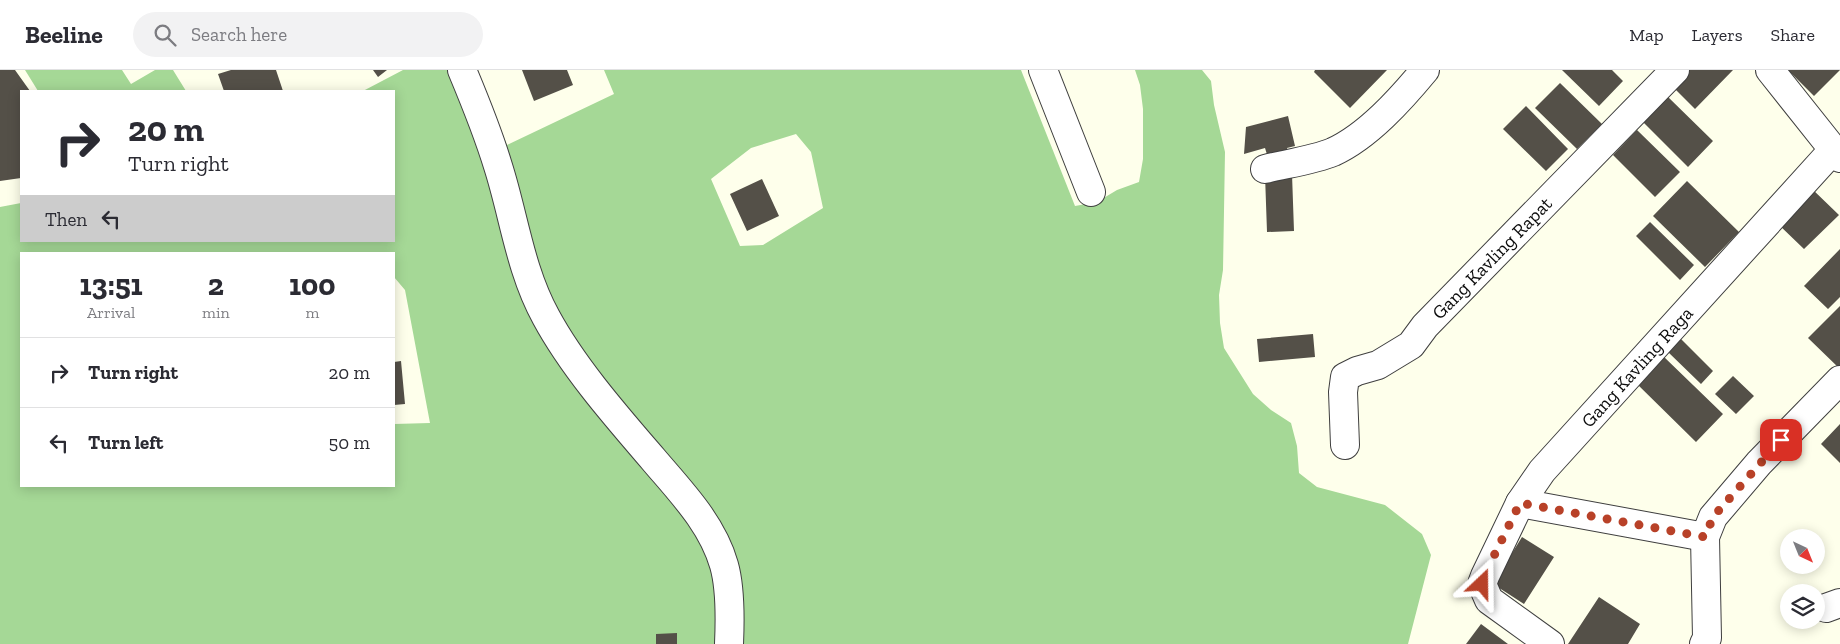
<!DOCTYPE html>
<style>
body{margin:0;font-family:"Zilla Slab",serif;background:#f2f2f3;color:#2b2b33;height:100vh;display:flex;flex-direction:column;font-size:19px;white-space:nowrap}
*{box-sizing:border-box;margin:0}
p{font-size:16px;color:#7c7c81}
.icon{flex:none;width:28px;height:28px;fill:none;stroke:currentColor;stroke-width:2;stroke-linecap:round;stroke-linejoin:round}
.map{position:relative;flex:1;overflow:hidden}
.panel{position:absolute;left:20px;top:182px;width:375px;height:235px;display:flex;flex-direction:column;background:#fff;border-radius:0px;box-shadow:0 2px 12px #0003}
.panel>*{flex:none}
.top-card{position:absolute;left:20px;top:20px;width:375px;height:152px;border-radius:0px;box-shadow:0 2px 12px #0003;background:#fff;color:#2b2b33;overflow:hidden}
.needle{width:32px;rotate:137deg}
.controls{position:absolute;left:1780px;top:459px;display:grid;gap:10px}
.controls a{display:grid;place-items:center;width:45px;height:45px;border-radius:50%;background:#fff;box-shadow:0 2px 12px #0003;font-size:25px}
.pin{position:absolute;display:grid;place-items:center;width:42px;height:42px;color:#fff;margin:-21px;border-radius:10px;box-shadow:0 2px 8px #0006}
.me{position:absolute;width:55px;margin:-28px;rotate:23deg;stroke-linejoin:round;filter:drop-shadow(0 0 4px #0008)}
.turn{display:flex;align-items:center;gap:18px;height:105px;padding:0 25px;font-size:22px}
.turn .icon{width:65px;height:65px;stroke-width:2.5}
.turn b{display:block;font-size:35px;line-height:42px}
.then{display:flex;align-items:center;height:48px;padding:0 25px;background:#0003;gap:10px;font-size:19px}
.eta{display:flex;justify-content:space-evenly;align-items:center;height:85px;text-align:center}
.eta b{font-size:30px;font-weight:800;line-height:35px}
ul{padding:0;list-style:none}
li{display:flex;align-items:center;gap:15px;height:70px;padding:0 25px;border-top:1px solid #e1e1e2}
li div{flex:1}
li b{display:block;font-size:19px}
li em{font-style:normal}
header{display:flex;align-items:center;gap:30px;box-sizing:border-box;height:70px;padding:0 25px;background:#fff;border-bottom:1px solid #e1e1e2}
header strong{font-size:24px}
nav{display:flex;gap:28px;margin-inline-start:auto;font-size:18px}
.search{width:350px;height:45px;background:#f2f2f3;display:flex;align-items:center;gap:12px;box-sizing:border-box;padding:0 18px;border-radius:28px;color:#7c7c81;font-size:19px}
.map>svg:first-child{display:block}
.forest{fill:#a5d896;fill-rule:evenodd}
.building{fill:#545048}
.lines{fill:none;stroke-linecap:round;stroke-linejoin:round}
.minor-casing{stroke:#3f3f3f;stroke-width:30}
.minor{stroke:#fff;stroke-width:28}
.route{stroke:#b84128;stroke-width:9;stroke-dasharray:0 16.2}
.labels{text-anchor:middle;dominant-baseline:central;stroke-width:5;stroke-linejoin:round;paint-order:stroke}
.street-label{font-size:19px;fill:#0c0c0c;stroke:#fff}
</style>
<header>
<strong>Beeline</strong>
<div class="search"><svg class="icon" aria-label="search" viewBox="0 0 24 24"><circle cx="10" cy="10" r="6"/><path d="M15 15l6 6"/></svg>Search here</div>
<nav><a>Map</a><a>Layers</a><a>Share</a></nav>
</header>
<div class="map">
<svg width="1840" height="574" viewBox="0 0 1840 574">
<rect width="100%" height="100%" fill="#feffeb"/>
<path class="forest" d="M25 0H122L131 14 155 0H173L186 21H38Z
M403 0H477L507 75 614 24 604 0H1021L1075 136 1097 132 1117 120 1139 112 1143 89V39L1140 15 1135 0H1202L1211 11 1214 35 1225 82 1223 200 1219 225 1220 253 1224 278 1253 324 1271 340 1291 353 1297 376 1299 403 1317 417 1385 435 1422 464 1431 485 1408 574H0V137L21 133V171H394V21H363ZM796 64 811 82 823 138 763 175 740 176 711 109 751 78ZM21 184H394V207L405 220 430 353 394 354V416H21Z"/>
<path class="building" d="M0 0H15L30 21H21V108L0 111Z
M231 0H276L283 21H224L218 4Z
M373 0H387L378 7Z
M522 0H567L573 15 534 31Z
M1315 0H1387L1350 38 1314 2Z
M1562 0H1612L1623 11 1599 36Z
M1688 0H1733L1695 39 1672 16Z
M1788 0H1840L1814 26Z
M1560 13 1602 54 1577 79 1535 38Z
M1667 26 1713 71 1688 97 1642 51Z
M1526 36 1568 79 1546 101 1503 59Z
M1288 46 1295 76 1287 78 1289 85 1269 91 1265 78 1244 84 1246 57Z
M1637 60 1680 102 1655 127 1613 85Z
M1292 104 1294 161 1267 162 1265 105Z
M762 109 779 146 747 161 730 124Z
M1687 111 1739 162 1705 197 1653 146Z
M1810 117 1839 145 1804 179 1776 152Z
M1650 152 1694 195 1680 210 1636 166Z
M1840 179V227L1828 239 1804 216Z
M1840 236V299L1808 268Z
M1313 264 1315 287 1259 292 1257 269Z
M1680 268 1713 301 1701 314 1667 281Z
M1663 286 1723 344 1696 372 1636 313Z
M401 291 405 334 394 335V292Z
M1733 306 1754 326 1736 344 1715 324Z
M1840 354V393L1821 374Z
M1522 467 1554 487 1524 534 1493 514Z
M1599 527 1640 554 1628 574H1568Z
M1481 554 1508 574H1466Z
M677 563V574H656V564Z"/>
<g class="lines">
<defs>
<g id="minor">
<path d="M462 0C475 31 488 63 498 96 514 146 520 200 546 247 573 297 616 346 653 389 680 421 712 453 724 495 730 516 730 552 729 574"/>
<path d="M1043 0 1091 122"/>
<path d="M1770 0 1840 88"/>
<path d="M1265 99C1285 94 1314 90 1333 82 1368 66 1401 29 1425 0"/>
<path id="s1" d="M1345 375 1343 322 1345 307 1357 301 1378 295 1411 275 1425 256 1675 0"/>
<path d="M1520 433 1705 467"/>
<path d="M1826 538 1840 533"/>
<path id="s2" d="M1550 574 1489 530 1482 514 1485 506 1520 433 1542 401 1834 79"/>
<path d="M1704 574 1707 568 1705 467 1713 447 1759 393 1840 310"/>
</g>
</defs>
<use href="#minor" class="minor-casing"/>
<use href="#minor" class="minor"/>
</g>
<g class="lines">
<path class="route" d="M1482 514 1484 506 1520 433 1705 467 1713 447 1781 370"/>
</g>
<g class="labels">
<g class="street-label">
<text stroke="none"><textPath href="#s1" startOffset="261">Gang Kavling Rapat</textPath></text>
<text stroke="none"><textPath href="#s2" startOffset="362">Gang Kavling Raga</textPath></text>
</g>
</g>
</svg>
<div class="controls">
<a><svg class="needle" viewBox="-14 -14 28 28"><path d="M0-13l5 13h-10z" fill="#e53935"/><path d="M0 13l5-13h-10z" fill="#7c7c81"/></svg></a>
<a><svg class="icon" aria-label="layers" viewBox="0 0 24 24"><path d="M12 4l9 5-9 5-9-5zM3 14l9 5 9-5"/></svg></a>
</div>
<div class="pin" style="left:1781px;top:370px;background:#d93025"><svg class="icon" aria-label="arrive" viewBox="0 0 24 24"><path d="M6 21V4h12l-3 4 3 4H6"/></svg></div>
<svg class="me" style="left:1482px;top:514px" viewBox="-20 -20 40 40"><path d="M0-17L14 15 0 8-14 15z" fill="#b84128" stroke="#fff" stroke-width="4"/></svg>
<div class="top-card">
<div class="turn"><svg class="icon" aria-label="right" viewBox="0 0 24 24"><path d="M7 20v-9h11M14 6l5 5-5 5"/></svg><div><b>20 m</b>Turn right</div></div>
<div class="then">Then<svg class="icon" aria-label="left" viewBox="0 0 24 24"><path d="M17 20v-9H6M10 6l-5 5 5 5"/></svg></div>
</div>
<section class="panel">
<div class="eta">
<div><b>13:51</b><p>Arrival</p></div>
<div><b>2</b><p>min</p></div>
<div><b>100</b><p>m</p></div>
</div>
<ul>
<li><svg class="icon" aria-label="right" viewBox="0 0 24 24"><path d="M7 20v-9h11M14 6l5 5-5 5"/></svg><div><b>Turn right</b></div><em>20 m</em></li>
<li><svg class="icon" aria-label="left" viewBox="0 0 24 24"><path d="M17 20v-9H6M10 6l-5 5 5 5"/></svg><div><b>Turn left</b></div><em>50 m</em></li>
</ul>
</section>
</div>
